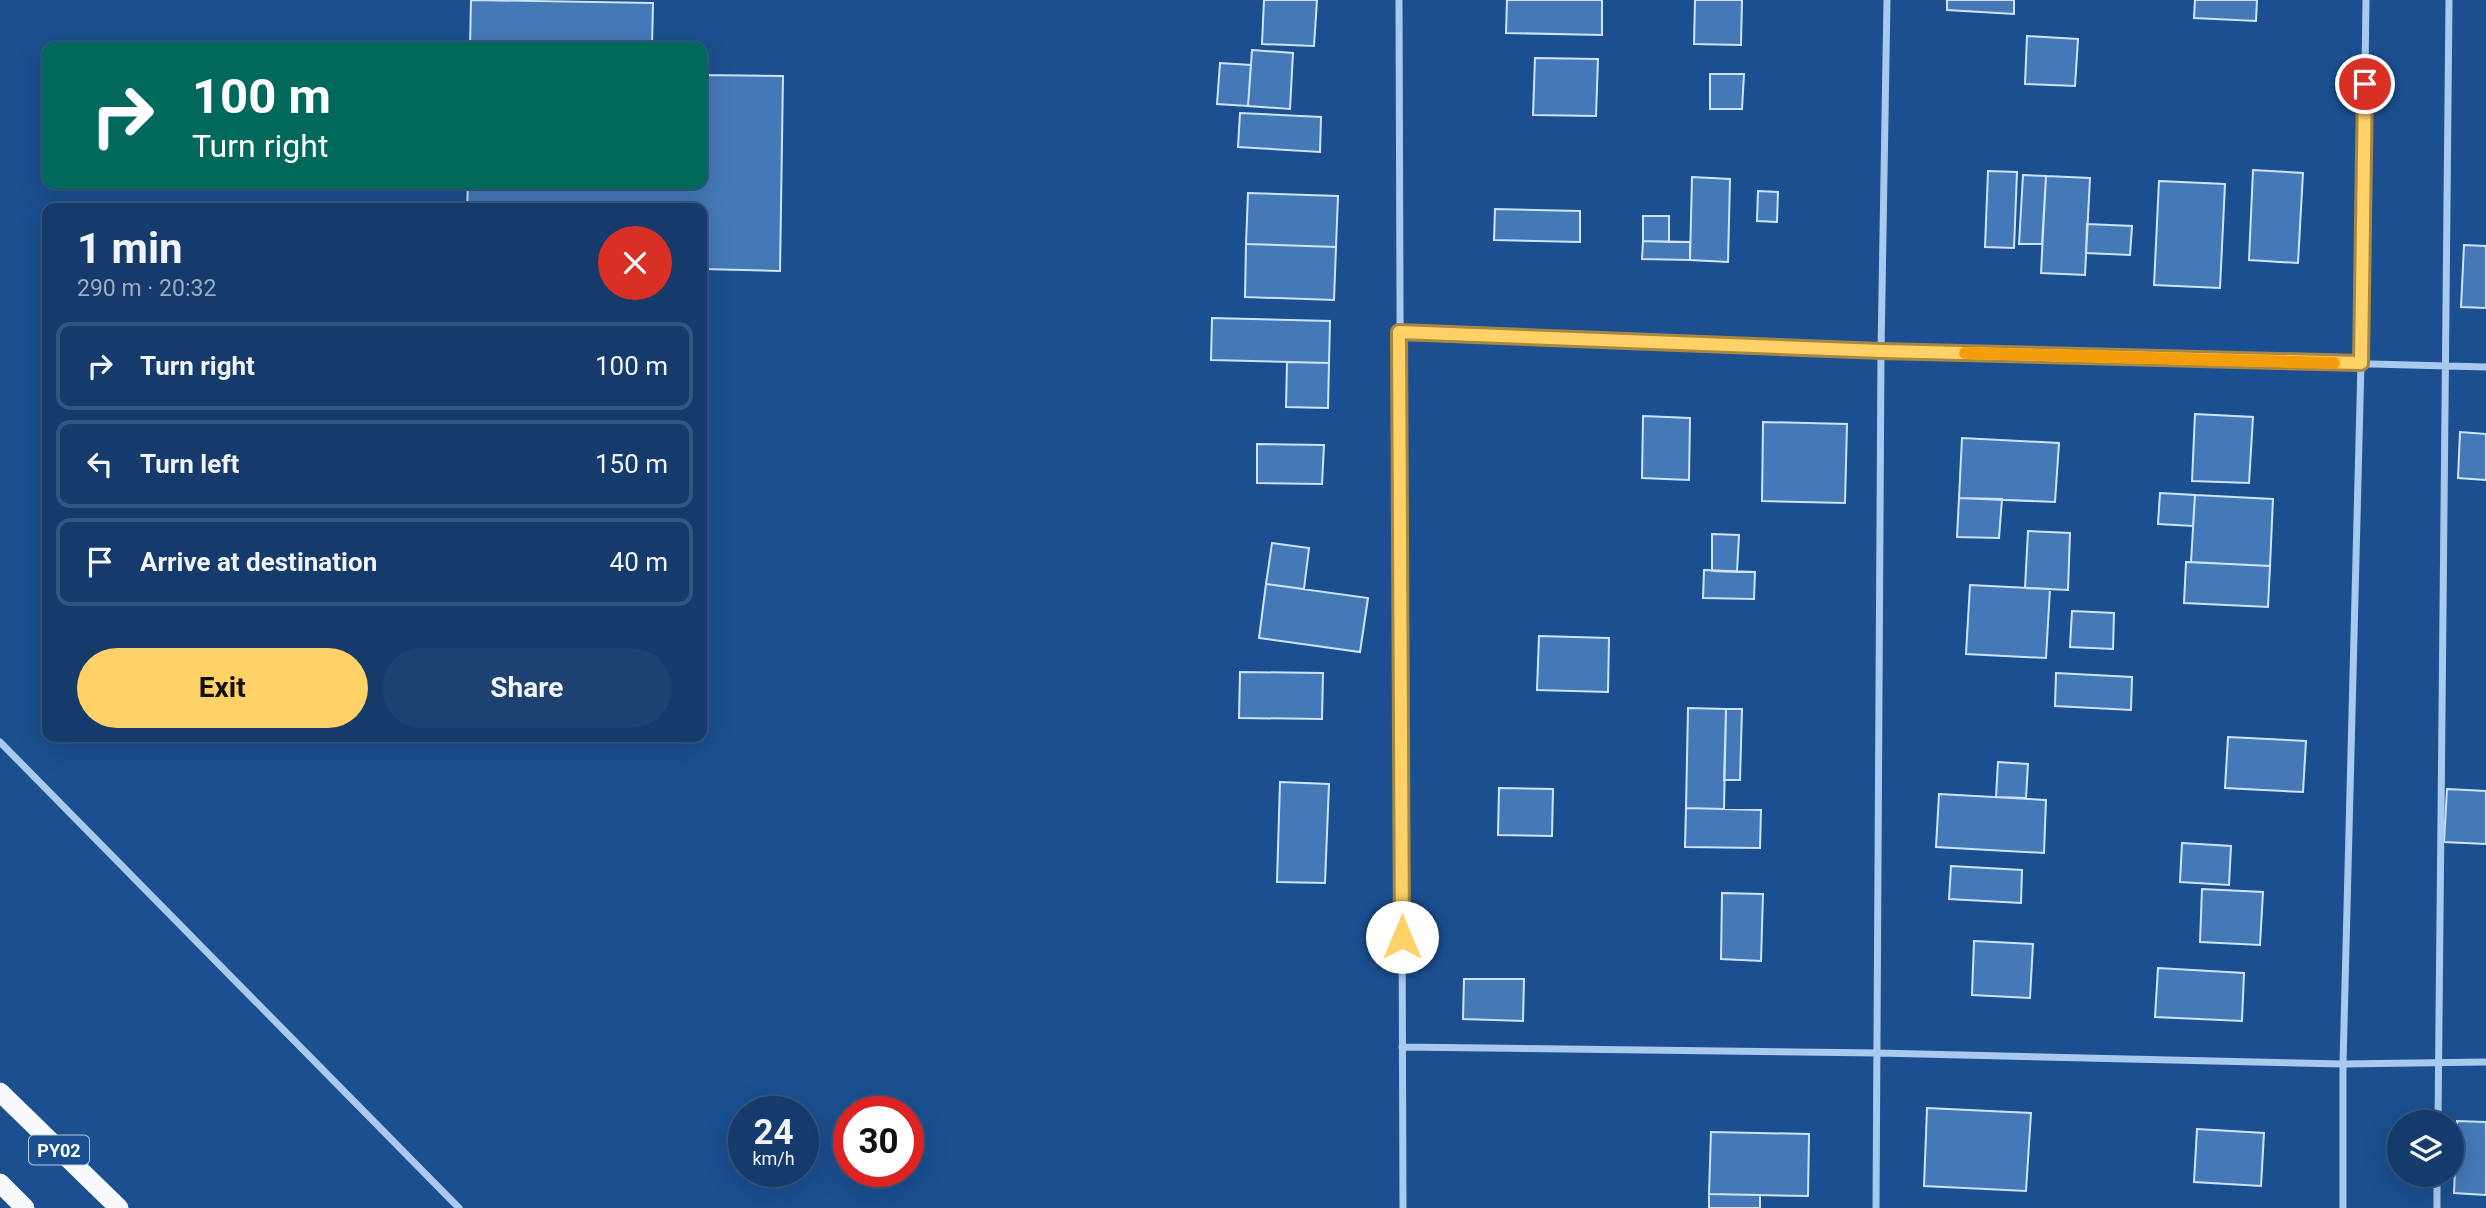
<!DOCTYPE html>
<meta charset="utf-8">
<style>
body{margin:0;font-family:Roboto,sans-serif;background:#1d4271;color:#f1f3f6;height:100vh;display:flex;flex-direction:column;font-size:26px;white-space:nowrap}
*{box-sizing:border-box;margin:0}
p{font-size:23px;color:#9dadc1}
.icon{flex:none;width:38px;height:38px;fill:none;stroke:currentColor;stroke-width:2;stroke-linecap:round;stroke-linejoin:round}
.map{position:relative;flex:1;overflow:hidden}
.panel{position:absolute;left:42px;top:203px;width:665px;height:539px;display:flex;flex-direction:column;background:#143b6b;border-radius:14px;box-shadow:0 7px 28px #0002,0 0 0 2px #33557e}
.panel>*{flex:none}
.hud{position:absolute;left:42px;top:42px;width:665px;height:147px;border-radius:14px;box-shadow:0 7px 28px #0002,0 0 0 2px #33557e;background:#00695c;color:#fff;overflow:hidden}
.buttons{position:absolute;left:2387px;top:1110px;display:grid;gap:14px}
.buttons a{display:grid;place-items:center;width:77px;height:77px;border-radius:50%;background:#143b6b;box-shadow:0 7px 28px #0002,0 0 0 2px #33557e;font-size:35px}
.speed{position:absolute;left:728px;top:1096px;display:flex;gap:14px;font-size:35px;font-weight:700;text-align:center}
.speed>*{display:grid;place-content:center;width:91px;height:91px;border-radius:50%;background:#143b6b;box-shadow:0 7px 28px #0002,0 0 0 2px #33557e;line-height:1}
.speed small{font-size:18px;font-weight:400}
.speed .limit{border:10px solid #d22;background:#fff;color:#111}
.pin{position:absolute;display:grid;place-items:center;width:60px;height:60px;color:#fff;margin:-30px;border:4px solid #fff;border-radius:50%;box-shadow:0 2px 7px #0007}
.me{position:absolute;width:77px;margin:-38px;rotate:0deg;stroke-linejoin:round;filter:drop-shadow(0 0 5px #0008)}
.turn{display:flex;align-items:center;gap:24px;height:147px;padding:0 35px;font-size:32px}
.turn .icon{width:91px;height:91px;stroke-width:2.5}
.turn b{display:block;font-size:49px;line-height:60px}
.round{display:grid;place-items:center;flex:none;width:74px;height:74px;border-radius:37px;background:#1d4271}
.summary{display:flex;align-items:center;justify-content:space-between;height:119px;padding:0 35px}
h1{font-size:42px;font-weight:700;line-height:52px}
.button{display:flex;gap:14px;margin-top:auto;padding:14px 35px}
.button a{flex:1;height:80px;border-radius:42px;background:#ffd166;color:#111;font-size:28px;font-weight:700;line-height:80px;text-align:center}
.button a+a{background:#1d4271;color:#f1f3f6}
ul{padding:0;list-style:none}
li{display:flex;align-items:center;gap:21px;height:88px;margin:0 14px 10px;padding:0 21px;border:4px solid #33557e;border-radius:14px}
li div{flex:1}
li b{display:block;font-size:26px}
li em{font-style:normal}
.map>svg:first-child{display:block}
.building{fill:#4478b7;stroke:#cfe3fa;stroke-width:2}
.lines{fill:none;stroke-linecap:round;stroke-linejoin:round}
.minor{stroke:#a9c9ee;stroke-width:7}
.trunk{stroke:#f8faff;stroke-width:19}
.route-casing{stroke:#a68842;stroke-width:18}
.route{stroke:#ffd166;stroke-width:12}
.slow{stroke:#f59e0b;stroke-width:12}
.labels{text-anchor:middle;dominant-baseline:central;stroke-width:5;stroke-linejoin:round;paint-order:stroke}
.shield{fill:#1b4f8f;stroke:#bbcadd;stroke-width:2}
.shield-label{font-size:18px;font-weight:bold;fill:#fff}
</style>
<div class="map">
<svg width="2486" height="1208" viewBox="0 0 2486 1208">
<rect width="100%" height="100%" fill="#1b4f8f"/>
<path class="building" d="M471 0 653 3 652 47H470Z
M1264 0H1317L1314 46 1262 44Z
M1507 0H1602V35L1506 33Z
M1695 0H1742L1741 45 1694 44Z
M1947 0H2014V14L1947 10Z
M2195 0H2257L2256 21 2194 18Z
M2027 36 2078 39 2075 86 2025 84Z
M1252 50 1293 53 1290 109 1248 106Z
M1535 58 1598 59 1596 116 1533 115Z
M1220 63 1251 65 1248 106 1217 104Z
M1710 74H1744L1742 109H1710Z
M702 75 783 76 780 271 702 269V208H467L468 184H702Z
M1240 113 1321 117 1320 152 1238 147Z
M2253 170 2303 173 2298 263 2249 260Z
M1988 171 2017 172 2014 248 1985 247Z
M2023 175 2046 176 2042 244H2019Z
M2046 176 2090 178 2085 275 2041 273Z
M1692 177 1730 179 1728 262 1690 260Z
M2159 181 2225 184 2220 288 2154 285Z
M1758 191 1778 192 1777 222 1757 221Z
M1248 193 1338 196 1336 247 1246 244Z
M1495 209 1580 211V242L1494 240Z
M1643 216H1669V242L1643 241Z
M2087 224 2132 226 2130 255 2086 253Z
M1643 241 1690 242V260L1642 259Z
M1246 244 1336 247 1334 300 1245 297Z
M2464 245 2486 246V308L2461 307Z
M1212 318 1330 321 1329 363 1211 360Z
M1287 362 1329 363 1328 408 1286 407Z
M2195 414 2253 417 2249 483 2192 481Z
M1643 416 1690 418 1689 480 1642 478Z
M1763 422 1847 424 1845 503 1762 501Z
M2460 432 2486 434V480L2458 478Z
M1962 438 2059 443 2055 502 1959 498Z
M1257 444 1324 445 1322 484 1257 483Z
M2160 493 2195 495 2193 526 2158 524Z
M2195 495 2273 499 2270 566 2191 562Z
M1959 498 2002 499 1999 538 1957 537Z
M2028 531 2070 533 2068 590 2025 588Z
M1712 534 1739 535 1737 572 1712 571Z
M1272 543 1309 548 1304 589 1266 584Z
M2186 562 2270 566 2268 607 2184 603Z
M1704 570 1755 572 1754 599 1703 598Z
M1266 584 1368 598 1360 652 1259 638Z
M1970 585 2050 589 2046 658 1966 654Z
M2072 611 2114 613 2113 649 2070 647Z
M1539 636 1609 638 1608 692 1537 690Z
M1240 672 1323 673 1322 719 1239 718Z
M2056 673 2132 677 2131 710 2055 706Z
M1688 708 1726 709 1724 809 1686 808Z
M1726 709H1742L1740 780H1724Z
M2228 737 2306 741 2303 792 2225 788Z
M1998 762 2028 764 2026 798 1996 797Z
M1280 782 1329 784 1325 883 1277 882Z
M1499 788 1553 789 1552 836 1498 835Z
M2447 789 2486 791V844L2444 842Z
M1939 794 2046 800 2044 853 1936 847Z
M1686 808 1761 810 1760 848 1685 847Z
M2182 843 2231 846 2229 885 2180 882Z
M1951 866 2022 870 2021 903 1949 899Z
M2202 889 2263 892 2260 945 2200 942Z
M1722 893 1763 894 1761 961 1721 959Z
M1974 941 2033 944 2030 998 1972 995Z
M2158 968 2244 973 2242 1021 2155 1017Z
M1464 979H1524L1523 1021 1463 1019Z
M1927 1108 2031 1113 2026 1191 1924 1186Z
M2457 1121 2486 1122V1195L2454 1193Z
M2197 1129 2264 1133 2261 1186 2194 1182Z
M1711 1132 1809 1134 1808 1196 1709 1194Z
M1709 1194 1760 1195V1208H1709Z"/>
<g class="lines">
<path class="minor" d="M1399 0 1403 1208
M1399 332 1881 351 2486 367
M0 742 459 1208
M1402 1047 1878 1053 2343 1064 2486 1062
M2438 1122 2449 0
M1876 1208 1881 351 1887 0
M2343 1208V1064L2361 363 2366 0
M2437 1208V1174"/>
<path class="trunk" d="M0 1092 119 1208
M0 1183 25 1208"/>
</g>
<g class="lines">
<defs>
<path id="route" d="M1402 937 1399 332 1881 351 2361 363 2365 84"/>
</defs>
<use href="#route" class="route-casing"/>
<use href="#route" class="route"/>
<path class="slow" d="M1965 353 2334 363"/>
</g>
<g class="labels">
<rect class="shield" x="29" y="1135.5" width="60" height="29" rx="5"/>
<g class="shield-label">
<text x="59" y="1150">PY02</text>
</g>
</g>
</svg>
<div class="buttons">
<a><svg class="icon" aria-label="layers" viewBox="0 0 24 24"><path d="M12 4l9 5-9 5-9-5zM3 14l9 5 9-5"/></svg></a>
</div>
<div class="speed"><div>24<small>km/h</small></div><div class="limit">30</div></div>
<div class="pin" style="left:2365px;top:84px;background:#d93025"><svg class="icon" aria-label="arrive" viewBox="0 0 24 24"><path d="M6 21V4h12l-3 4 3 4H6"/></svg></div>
<svg class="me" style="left:1402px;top:937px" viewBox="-20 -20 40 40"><circle r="19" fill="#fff"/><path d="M0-13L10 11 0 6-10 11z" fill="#ffd166"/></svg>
<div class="hud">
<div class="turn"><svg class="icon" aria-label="right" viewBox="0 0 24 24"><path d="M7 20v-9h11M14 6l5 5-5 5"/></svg><div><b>100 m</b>Turn right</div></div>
</div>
<section class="panel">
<div class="summary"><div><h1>1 min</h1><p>290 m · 20:32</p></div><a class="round" style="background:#d93025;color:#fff"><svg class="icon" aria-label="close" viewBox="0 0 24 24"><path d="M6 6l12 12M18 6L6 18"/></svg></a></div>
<ul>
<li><svg class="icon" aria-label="right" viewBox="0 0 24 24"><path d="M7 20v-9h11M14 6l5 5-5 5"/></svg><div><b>Turn right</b></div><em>100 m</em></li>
<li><svg class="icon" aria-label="left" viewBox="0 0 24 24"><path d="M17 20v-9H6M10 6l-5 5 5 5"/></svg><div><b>Turn left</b></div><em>150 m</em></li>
<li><svg class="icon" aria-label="arrive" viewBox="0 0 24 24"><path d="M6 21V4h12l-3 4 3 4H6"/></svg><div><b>Arrive at destination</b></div><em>40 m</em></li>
</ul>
<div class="button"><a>Exit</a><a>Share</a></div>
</section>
</div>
